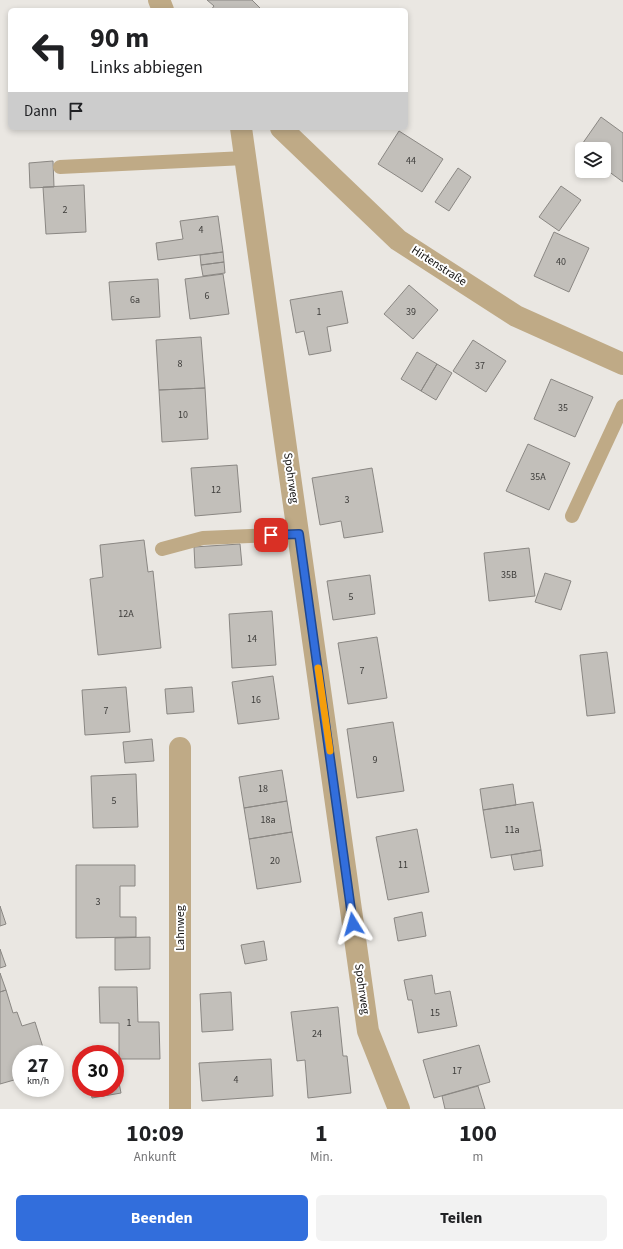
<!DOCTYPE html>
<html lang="de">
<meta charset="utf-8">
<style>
body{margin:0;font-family:"Source Sans 3",sans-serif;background:#f2f2f2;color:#202124;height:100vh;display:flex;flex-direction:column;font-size:15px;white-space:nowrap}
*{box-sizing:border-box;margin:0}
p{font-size:13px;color:#757577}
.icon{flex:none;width:22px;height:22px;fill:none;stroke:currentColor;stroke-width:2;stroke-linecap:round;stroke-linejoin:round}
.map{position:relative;height:1109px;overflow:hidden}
.sheet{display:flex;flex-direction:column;background:#fff;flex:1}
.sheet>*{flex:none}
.hud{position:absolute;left:8px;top:8px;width:400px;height:122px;border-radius:6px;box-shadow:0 2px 6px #0003;background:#fff;color:#202124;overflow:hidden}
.buttons{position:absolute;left:575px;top:142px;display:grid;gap:8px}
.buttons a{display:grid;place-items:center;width:36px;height:36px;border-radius:6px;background:#fff;box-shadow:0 2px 6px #0003;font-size:20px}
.speed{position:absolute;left:12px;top:1045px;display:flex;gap:8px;font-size:20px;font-weight:700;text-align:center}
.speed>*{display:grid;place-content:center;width:52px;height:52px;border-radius:50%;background:#fff;box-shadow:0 2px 6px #0003;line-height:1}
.speed small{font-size:10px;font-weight:400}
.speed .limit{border:6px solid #d22;background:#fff;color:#111}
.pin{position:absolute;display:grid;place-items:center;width:34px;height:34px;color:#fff;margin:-17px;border-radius:8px;box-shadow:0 2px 6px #0006}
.me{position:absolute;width:44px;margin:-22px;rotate:352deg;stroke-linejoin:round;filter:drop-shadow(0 0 3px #0008)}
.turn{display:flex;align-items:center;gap:14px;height:84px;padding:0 16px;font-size:18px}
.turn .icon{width:52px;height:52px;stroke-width:2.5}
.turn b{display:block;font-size:28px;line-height:34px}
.then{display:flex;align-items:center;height:38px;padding:0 16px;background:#0003;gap:8px;font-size:15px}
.eta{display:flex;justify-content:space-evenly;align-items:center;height:68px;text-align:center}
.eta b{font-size:24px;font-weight:700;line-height:28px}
.cta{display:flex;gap:8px;margin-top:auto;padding:8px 16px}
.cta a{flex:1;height:46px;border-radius:6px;background:#326edc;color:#fff;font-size:16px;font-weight:700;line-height:46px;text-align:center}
.cta a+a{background:#f2f2f2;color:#202124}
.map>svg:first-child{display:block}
.building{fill:#c2bfba;stroke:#8a8783}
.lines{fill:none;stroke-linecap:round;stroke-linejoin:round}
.service{stroke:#bfaa86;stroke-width:14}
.minor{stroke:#bfaa86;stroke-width:22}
.route-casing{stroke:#20488f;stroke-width:10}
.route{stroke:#326edc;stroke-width:7}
.slow{stroke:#f59e0b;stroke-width:7}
.labels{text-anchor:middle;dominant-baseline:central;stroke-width:4;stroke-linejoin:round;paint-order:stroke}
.number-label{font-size:10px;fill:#3d3c3a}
.street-label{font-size:12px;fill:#11100f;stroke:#fff}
</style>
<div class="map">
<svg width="623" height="1109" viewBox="0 0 623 1109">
<rect width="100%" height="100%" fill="#eae7e2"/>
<path class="building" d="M207 0H252L262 10H211L214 6Z
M601 117 623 133V182L604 168V149H582V153L578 150Z
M399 131 443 159 422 192 378 164Z
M53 161 54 187 30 188 29 163Z
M458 168 471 177 449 211 435 202Z
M84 185 86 232 46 234 43 187Z
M561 186 581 200 559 231 539 217Z
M218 216 223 252 158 260 156 243 183 239 180 221Z
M554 232 589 248 569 292 534 276Z
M223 252 224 262 201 265 200 255Z
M224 262 225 273 203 276 201 265Z
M223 274 229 314 190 319 185 279Z
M158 279 160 317 112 320 109 282Z
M409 285 438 310 413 339 384 314Z
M342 291 348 323 327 327 331 351 309 355 304 331 296 333 290 300Z
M201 337 205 388 159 390 156 340Z
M473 340 506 361 486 392 453 371Z
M417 352 437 364 421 391 401 379Z
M437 364 452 373 436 400 421 391Z
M551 379 593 397 575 437 534 419Z
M205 388 208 439 162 442 159 390Z
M528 444 570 463 549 510 506 491Z
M237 465 241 512 195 516 191 468Z
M372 468 383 532 344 538 341 521 320 525 312 478Z
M144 540 148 572 153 571 161 648 98 655 90 579 103 577 100 545Z
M240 544 242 565 195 568 194 547Z
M529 548 535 596 489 601 484 553Z
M545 573 571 581 561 610 535 602Z
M370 575 375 614 333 620 327 581Z
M272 611 276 665 232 668 229 614Z
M377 637 387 698 348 704 338 643Z
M607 652 615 713 587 716 580 655Z
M273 676 279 719 238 724 232 682Z
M126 687 130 732 85 735 82 690Z
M192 687 194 712 167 714 165 689Z
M393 722 404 791 357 798 347 729Z
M152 739 154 761 125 763 123 742Z
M282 770 287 801 244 808 239 777Z
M136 774 138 827 93 828 91 776Z
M513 784 516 805 483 810 480 789Z
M287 801 292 832 249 839 244 808Z
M533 802 541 850 491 858 483 810Z
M417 829 429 892 388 900 376 837Z
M292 832 301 882 257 889 249 839Z
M541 850 543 866 514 870 511 855Z
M76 865H135V886H120V917H136V937L76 938Z
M0 906 6 924 0 926Z
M422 912 426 936 398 941 394 918Z
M150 937V969L115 970V938Z
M264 941 267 960 245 964 241 945Z
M0 949 6 966 0 968Z
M0 973 6 990 0 992Z
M432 975 435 994 450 991 457 1026 418 1033 412 1000H408L404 980Z
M99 987H137L138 1022H159L160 1059H119V1023H100Z
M6 990 13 1013 17 1012 22 1026 35 1022 45 1054H21V1078L0 1084V992Z
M231 992 233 1030 202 1032 200 994Z
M338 1007 343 1056H347L351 1093 308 1098 305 1060 297 1061 291 1012Z
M479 1045 490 1082 434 1098 423 1060Z
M271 1059 273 1096 202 1101 199 1063Z
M115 1067H116L121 1093 92 1098 90 1088H115Z
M478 1086 485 1109H445L442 1096Z"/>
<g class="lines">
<path class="service" d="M60 167 245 158
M572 516 623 406
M162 549 203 538 299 534"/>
<path class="minor" d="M159 0 163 10
M241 128 368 1031 399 1109
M281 128 398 240 516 316 623 364
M180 748V1109"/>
</g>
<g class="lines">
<defs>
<path id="route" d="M271 535 299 534 353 924"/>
</defs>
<use href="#route" class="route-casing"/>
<use href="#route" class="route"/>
<path class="slow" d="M318 668 330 751"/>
</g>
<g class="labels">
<g class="number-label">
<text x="411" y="161">44</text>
<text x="65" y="210">2</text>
<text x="201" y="230">4</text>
<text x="561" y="262">40</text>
<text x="207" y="296">6</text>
<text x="135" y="300">6a</text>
<text x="319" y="312">1</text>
<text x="411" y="312">39</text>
<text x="180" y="364">8</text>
<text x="480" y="366">37</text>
<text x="563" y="408">35</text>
<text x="183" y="415">10</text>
<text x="538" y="477">35A</text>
<text x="216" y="490">12</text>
<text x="347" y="500">3</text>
<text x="509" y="575">35B</text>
<text x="351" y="597">5</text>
<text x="126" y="614">12A</text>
<text x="252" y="639">14</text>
<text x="362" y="671">7</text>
<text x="256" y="700">16</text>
<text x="106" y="711">7</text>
<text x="375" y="760">9</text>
<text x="263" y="789">18</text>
<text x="114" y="801">5</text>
<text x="268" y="820">18a</text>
<text x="512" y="830">11a</text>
<text x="275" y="861">20</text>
<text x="403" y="865">11</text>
<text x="98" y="902">3</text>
<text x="435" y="1013">15</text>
<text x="129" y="1023">1</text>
<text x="317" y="1034">24</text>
<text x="457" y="1071">17</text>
<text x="236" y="1080">4</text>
</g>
<g class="street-label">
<text transform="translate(439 266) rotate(33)">Hirtenstraße</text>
<text transform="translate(291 478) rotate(82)">Spohrweg</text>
<text transform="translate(180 928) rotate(-90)">Lahnweg</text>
<text transform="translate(362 989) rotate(82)">Spohrweg</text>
</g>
</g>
</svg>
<div class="buttons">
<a><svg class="icon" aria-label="layers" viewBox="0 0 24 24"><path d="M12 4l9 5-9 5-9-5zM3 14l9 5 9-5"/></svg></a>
</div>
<div class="speed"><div>27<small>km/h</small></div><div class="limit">30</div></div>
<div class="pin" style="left:271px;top:535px;background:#d93025"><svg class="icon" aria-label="arrive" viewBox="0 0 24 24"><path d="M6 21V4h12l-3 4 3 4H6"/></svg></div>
<svg class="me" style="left:353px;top:924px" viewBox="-20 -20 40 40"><path d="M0-17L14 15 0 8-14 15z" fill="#326edc" stroke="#fff" stroke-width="4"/></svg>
<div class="hud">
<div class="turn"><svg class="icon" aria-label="left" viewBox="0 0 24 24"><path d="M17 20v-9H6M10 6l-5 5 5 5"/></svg><div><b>90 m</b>Links abbiegen</div></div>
<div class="then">Dann<svg class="icon" aria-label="arrive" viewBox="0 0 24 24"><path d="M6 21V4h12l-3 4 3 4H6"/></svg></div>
</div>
</div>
<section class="sheet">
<div class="eta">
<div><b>10:09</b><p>Ankunft</p></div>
<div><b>1</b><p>Min.</p></div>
<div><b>100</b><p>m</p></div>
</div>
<div class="cta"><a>Beenden</a><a>Teilen</a></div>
</section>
